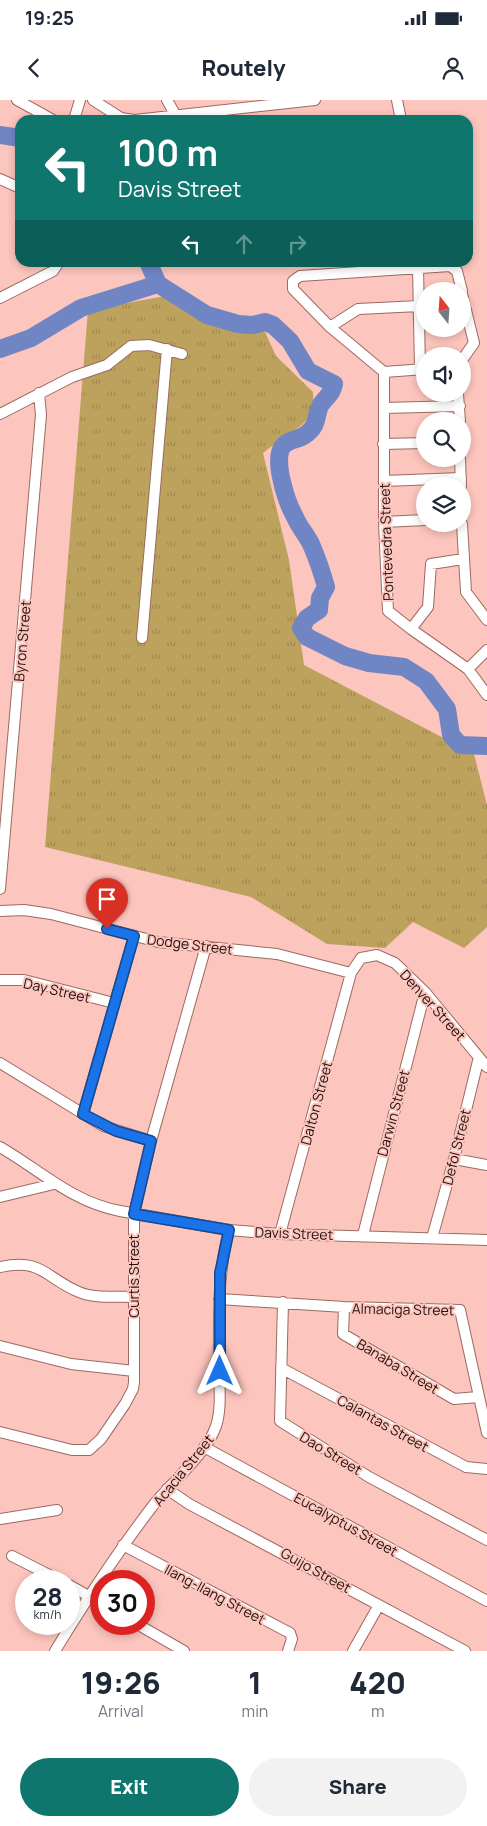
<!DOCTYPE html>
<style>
body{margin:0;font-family:Manrope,sans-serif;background:#f2f2f3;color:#1f2937;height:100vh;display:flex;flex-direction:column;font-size:19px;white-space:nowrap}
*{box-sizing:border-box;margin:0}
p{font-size:16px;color:#747a83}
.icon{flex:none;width:28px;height:28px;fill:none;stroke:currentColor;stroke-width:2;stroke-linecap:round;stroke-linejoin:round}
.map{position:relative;height:1551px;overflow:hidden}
.sheet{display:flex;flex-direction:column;background:#fff;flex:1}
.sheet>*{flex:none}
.banner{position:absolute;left:15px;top:15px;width:458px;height:152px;border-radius:15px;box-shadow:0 2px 8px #0003;background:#0f766e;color:#fff;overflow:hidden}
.needle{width:32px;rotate:343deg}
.controls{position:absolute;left:416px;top:182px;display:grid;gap:10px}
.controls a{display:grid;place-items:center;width:55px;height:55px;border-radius:50%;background:#fff;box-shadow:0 2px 8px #0003;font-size:25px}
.speed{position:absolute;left:15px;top:1470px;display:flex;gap:10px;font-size:25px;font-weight:700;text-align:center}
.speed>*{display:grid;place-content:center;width:65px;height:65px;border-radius:50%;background:#fff;box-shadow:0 2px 8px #0003;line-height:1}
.speed small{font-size:12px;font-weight:400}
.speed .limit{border:8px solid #d22;background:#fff;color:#111}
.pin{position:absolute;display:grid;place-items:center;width:42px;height:42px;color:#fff;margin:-51px -21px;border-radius:50% 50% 50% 0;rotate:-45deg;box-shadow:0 0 5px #0007}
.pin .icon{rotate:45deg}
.me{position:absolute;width:55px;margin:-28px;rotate:0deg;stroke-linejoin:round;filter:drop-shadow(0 0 4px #0008)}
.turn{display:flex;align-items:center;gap:18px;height:105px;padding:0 20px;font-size:22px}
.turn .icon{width:65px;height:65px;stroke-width:2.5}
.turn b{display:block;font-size:35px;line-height:42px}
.lanes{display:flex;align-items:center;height:48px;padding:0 20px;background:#0003;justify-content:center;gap:25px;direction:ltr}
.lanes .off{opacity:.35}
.eta{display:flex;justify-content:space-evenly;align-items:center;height:85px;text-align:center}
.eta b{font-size:30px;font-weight:800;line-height:35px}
.primary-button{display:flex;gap:10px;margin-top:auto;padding:10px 20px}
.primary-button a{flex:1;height:58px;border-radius:30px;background:#0f766e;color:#fff;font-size:20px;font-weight:800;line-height:58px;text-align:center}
.primary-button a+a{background:#f2f2f3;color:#1f2937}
.status{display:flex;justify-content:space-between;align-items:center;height:35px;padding:0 25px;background:#fff;direction:ltr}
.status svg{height:14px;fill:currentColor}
header{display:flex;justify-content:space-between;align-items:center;height:65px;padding:0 20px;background:#fff;font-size:22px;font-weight:800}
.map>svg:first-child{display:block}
.grass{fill:url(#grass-tufts)}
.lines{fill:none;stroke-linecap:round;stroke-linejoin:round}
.river{stroke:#7086c4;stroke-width:18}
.minor-casing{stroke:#9c6a63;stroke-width:12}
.minor{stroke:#fff;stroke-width:10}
.route-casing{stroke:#114b97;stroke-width:12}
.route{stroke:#1a73e8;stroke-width:9}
.labels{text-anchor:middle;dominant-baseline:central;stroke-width:4;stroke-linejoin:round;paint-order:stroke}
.street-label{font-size:14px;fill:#22100d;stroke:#fcc5bd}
</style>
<div class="status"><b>19:25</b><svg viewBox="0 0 49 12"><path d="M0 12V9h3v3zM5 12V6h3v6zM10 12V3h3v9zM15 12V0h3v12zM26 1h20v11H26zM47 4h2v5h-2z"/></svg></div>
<header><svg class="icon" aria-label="back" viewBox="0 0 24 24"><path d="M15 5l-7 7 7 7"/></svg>Routely<svg class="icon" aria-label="person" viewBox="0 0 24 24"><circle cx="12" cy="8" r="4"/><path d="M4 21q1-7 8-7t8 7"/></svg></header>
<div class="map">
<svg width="487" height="1551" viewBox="0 0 487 1551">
<defs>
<pattern id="grass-tufts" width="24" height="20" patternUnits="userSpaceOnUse" patternTransform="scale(1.25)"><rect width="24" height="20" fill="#bda25d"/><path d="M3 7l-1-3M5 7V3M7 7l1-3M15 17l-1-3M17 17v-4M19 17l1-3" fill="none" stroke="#a28a50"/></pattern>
</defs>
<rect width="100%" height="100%" fill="#fcc5bd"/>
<path class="grass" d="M171 195 185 196 265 232 276 256 313 292 314 312C300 330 280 339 263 353L289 460 304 565 474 654 487 705V827L464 848 413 822 385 848 327 844 251 797 45 747 88 210Z"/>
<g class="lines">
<path class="river" d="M0 35 20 38
M148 162 158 184 207 215 238 224 253 225 265 222 273 225 290 241 308 271 334 284C332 294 328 295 322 303 314 313 321 324 305 335 298 340 290 339 284 345 271 357 287 403 295 417 299 427 306 434 311 444 317 458 322 472 326 487L320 498 319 510 307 518 301 528 307 537 345 556 369 563 404 567 426 581 447 609 451 635 460 645 487 646
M0 249 31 238 81 208 158 184"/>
<defs>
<path id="minor" d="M17 0 53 20
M93 0 121 18 134 20
M167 0 176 16
M397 0 401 20
M74 20 80 0
M135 20 315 0
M0 79 20 88
M418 167 420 269
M462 194 474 243 462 260
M0 198 53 171 59 162
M330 227 358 209 419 206
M384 272V422L388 511 411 529 468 569 487 595
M384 272 330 227 293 189V181L300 176 450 166 457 171 462 191
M384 272 425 269
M458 294 460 321
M384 308 460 306
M0 314 72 277 107 265 131 246 149 245 182 254
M383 344 425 343
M460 359 461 386
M384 381 461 378
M384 422 425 420
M462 424 466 492 487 520
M411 529 428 507 431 464 463 459
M142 538 167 249
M468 569 487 550
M0 789 41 315 39 293
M0 811 24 810 51 814 158 842 277 854 351 873
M0 880H24L114 903
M0 963 103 1026 151 1041
M83 1014 134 836
M0 1047C40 1070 72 1102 120 1111L229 1130 280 1134 487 1140
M454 1059 487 1065
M0 1097 54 1084
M280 1134 351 873 361 858 377 855 395 863 425 892 487 967
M363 1135 425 892
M432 1138 454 1059 479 957
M0 1167C43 1158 45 1178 79 1192 95 1199 116 1196 133 1197
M219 1199 344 1207 460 1210 487 1333
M283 1202 280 1321 369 1377 487 1440
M344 1207 343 1234 454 1299 478 1297
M0 1246 71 1264 134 1271
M281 1268 466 1367 487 1369
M0 1332 72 1350H89L101 1339 125 1304 133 1289 134 1282V1114L151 1041 206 846
M204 1347 487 1501
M167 1389 189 1404 465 1551
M0 1419 57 1410
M123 1445 290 1533 292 1539 288 1551
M12 1456 61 1481
M69 1485 101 1503
M137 1524 184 1551
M55 1551C86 1500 118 1451 155 1403 173 1381 207 1353 216 1326 222 1308 219 1285 219 1266 219 1220 217 1175 229 1130
M353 1551 379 1505"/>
</defs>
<use href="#minor" class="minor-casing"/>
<use href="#minor" class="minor"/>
</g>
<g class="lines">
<defs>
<path id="route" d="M107 829 134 836 83 1014 116 1031 151 1041 134 1114 229 1130 220 1173V1271"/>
</defs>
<use href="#route" class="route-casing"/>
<use href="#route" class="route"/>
</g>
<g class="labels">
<g class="street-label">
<text transform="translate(386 442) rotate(-92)">Pontevedra Street</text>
<text transform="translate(22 541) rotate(-85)">Byron Street</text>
<text transform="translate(190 844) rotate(7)">Dodge Street</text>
<text transform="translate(57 890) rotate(13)">Day Street</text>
<text transform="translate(433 905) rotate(48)">Denver Street</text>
<text transform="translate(316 1003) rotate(-75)">Dalton Street</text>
<text transform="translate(393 1013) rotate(-75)">Darwin Street</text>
<text transform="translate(456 1047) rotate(-76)">Defol Street</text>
<text transform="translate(294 1133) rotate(2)">Davis Street</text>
<text transform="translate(133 1176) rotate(-90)">Curtis Street</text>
<text transform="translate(403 1209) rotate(1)">Almaciga Street</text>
<text transform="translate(398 1266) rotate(31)">Banaba Street</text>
<text transform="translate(383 1323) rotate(29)">Calantas Street</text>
<text transform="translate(331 1353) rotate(31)">Dao Street</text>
<text transform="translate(183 1370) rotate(-51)">Acacia Street</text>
<text transform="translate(346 1424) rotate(29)">Eucalyptus Street</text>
<text transform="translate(316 1470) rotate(29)">Guijo Street</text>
<text transform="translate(215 1494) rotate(28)">Ilang-Ilang Street</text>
</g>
</g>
</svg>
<div class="controls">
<a><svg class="needle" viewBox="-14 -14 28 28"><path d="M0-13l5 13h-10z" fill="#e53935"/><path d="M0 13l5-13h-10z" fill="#747a83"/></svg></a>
<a><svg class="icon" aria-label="sound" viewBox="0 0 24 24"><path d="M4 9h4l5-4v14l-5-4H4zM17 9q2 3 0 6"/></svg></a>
<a><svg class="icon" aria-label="search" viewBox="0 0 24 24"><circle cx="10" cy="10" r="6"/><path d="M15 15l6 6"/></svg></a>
<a><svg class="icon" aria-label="layers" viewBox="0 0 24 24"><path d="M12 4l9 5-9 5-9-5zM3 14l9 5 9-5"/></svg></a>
</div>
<div class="speed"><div>28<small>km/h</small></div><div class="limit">30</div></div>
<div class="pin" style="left:107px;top:829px;background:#d93025"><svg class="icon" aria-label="arrive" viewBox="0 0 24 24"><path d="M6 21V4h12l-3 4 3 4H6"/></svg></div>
<svg class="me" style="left:220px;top:1271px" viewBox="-20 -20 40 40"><path d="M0-17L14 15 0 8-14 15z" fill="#1a73e8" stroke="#fff" stroke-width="4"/></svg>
<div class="banner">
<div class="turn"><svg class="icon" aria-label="left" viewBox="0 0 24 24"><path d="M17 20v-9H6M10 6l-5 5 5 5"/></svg><div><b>100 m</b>Davis Street</div></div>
<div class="lanes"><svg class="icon" aria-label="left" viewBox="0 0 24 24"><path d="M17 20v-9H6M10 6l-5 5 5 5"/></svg><svg class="icon off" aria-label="ahead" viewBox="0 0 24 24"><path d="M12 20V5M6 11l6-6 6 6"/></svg><svg class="icon off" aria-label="right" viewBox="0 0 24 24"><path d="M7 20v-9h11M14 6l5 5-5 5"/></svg></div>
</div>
</div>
<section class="sheet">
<div class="eta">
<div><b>19:26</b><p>Arrival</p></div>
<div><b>1</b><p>min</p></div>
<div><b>420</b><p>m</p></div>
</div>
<div class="primary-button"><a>Exit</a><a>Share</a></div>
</section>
